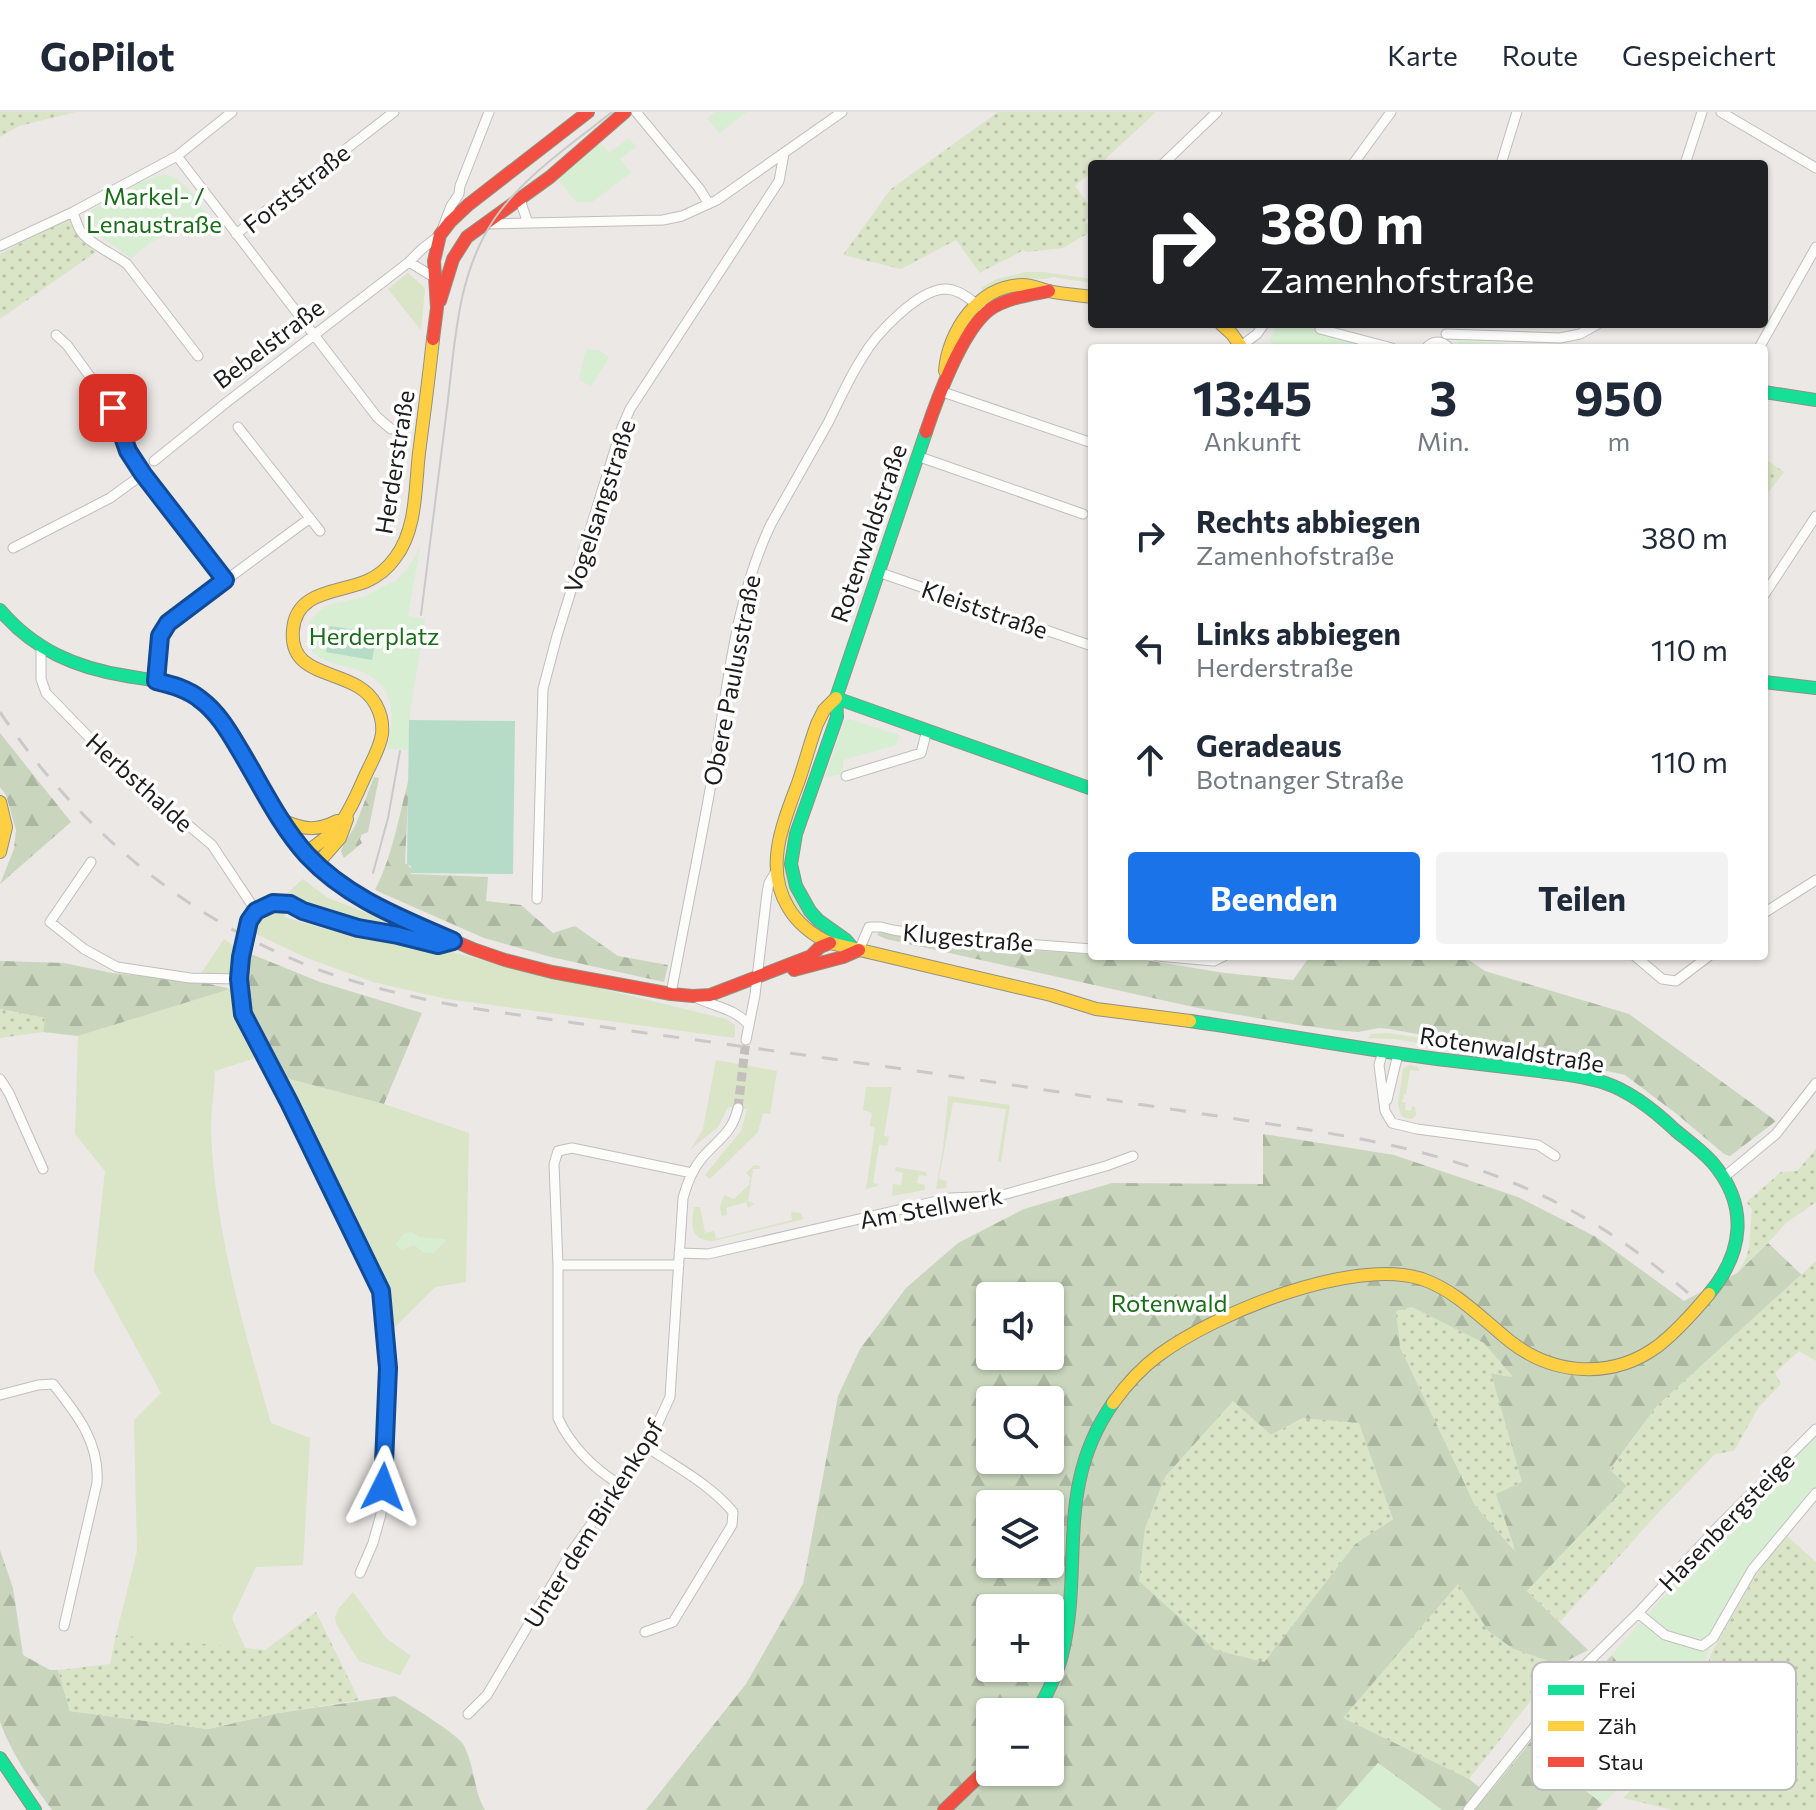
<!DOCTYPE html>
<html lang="de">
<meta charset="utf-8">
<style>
body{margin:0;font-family:Commissioner,sans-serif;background:#f2f2f3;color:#1f2937;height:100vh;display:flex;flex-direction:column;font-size:30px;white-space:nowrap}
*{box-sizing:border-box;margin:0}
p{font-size:26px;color:#747a83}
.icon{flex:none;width:44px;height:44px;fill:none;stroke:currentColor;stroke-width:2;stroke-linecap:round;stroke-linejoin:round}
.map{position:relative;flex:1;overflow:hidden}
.drawer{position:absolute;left:1088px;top:232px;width:680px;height:616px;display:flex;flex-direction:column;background:#fff;border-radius:8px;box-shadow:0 2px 6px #0004}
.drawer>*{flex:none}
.guide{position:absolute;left:1088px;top:48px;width:680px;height:168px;border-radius:8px;box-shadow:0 2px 6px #0004;background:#202124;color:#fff;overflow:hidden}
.tools{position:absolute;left:976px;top:1170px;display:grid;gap:16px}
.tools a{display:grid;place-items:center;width:88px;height:88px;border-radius:8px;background:#fff;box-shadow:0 2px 6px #0004;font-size:40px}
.pin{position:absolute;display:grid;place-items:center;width:68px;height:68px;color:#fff;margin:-34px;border-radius:16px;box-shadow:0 4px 12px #0006}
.me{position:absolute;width:88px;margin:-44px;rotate:3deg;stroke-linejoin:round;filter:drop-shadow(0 0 6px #0008)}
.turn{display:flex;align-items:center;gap:28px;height:168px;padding:0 40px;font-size:36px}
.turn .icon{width:104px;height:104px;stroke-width:2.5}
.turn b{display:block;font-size:56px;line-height:68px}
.eta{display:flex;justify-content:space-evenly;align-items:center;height:136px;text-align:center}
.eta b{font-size:48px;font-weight:700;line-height:56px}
.primary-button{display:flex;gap:16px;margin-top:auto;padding:16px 40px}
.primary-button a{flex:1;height:92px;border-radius:8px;background:#1a73e8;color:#fff;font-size:32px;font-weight:700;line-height:92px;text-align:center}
.primary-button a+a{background:#f2f2f3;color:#1f2937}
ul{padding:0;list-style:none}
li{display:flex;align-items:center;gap:24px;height:112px;padding:0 40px}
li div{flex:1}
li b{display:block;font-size:30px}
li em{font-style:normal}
header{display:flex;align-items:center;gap:48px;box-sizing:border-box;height:112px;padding:0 40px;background:#fff;border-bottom:2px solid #e0e1e3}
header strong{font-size:38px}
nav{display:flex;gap:44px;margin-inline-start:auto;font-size:28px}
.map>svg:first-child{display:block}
.grass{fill:#dae4c7}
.forest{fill:url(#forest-firs);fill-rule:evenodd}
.park{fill:#d7eed3}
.garden{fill:url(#garden-dots)}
.pitch{fill:#b6dcc7}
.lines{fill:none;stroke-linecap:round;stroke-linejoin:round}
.street-tunnel{stroke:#c2bfbd;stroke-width:9;stroke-dasharray:9 4.5;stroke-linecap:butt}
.street-casing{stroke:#c0bfbd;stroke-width:11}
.fast-casing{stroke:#929180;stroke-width:14}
.slow-casing{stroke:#929180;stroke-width:14}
.jam-casing{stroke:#929180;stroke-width:14}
.street{stroke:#fcfcfb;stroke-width:9}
.fast{stroke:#16e098;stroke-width:12}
.slow{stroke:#ffcf43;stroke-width:12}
.jam{stroke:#f24e42;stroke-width:12}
.tram{stroke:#c9c9c8;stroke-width:2}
.rail{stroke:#c9c9c8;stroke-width:3;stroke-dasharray:16 16;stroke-linecap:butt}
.route-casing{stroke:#114b97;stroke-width:20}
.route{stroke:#1a73e8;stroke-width:14}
.labels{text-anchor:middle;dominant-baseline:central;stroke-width:7;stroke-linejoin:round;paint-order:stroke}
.street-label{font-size:24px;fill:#1c1c1c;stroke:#fff}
.park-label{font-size:24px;fill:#1a6d18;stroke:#fff}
.key{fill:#fff;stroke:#bbb;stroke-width:2}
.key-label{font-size:22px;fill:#1c1c1c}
</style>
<header>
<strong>GoPilot</strong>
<nav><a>Karte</a><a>Route</a><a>Gespeichert</a></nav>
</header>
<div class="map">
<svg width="1816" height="1698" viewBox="0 0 1816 1698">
<defs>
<pattern id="forest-firs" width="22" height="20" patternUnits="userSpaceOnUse" patternTransform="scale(2)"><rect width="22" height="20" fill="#c9d6bd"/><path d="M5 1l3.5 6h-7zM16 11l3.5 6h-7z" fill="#acb7a2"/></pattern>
<pattern id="garden-dots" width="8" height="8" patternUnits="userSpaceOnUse" patternTransform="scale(2)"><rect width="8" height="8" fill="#dae4c7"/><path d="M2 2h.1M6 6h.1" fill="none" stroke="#bac3aa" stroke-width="1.8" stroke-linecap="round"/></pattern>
</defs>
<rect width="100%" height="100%" fill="#ebe8e5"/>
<path class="grass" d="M1026 160H1043L1092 167V171L1053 165 1045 167 1021 166 998 171 983 179 981 176 997 167Z
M408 161 425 176 421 218 388 177Z
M797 690 799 693 790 721 786 744 811 808 808 809C775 779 779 727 797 690Z
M303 767 328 786 412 818 357 810 341 806 286 782Z
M287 797 284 805C307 811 364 832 385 824L726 907 735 913V923L734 926 447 887 373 870 307 846 250 819C261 801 265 796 287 797Z
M224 827 239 838 230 863H200Z
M230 877 255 946 215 959C214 980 211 1001 211 1021 215 1119 244 1218 271 1311L310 1326 303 1453 256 1455 232 1506 245 1536 116 1523 137 1439 134 1308 161 1281 94 1159 105 1059 75 1022 78 924Z
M1388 921 1435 928 1462 936 1460 938 1395 927 1368 926 1371 922Z
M716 948 777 959 770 1002 763 1001 758 1020 710 1067 705 1063 741 1019 747 997 728 995 718 1015 691 1037 703 1017Z
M1410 953 1418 955 1419 959 1410 958 1406 982H1404L1403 988 1400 989 1406 991 1405 998 1411 999 1412 994 1415 995 1416 1003 1412 1007 1405 1006 1401 1003 1398 992 1403 957Z
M282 965 384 992 469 1021 466 1170 435 1175 394 1216 388 1179Z
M866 975H892L884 1024 889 1025 887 1034 879 1033 873 1071 880 1073 866 1077 875 1016 870 1014 872 1001 863 998Z
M948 984 1010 993 1001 1050 998 1049 1006 997 953 990 939 1067 947 1069 946 1076 936 1077 943 1036Z
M754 1053 760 1054V1057H753L748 1089 754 1092 748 1096 746 1090 726 1096 727 1103 722 1104 720 1095 724 1083 734 1087 750 1072 749 1069 751 1066 746 1061Z
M896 1055 926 1060 927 1064 919 1063 917 1071 925 1073V1078L892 1084 893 1072 901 1073 903 1061 895 1059Z
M694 1095H700L705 1121 714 1119 716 1127 792 1108 791 1100 800 1101 804 1107 713 1129C690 1128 691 1114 694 1095Z
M353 1480 386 1526 411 1544 400 1563 359 1549 337 1514 335 1506 338 1497Z"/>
<path class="forest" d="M0 621 71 710 0 772 14 737 16 718 6 683 0 675Z
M374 665 379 666 368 720 361 723 360 727 362 731 344 746 341 740 342 736 356 712Z
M409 666 405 751 411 756V762L488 765 486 789 521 793 553 821 575 814 618 844 668 853 664 870 551 845 484 826 375 778C393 743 399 703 409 666Z
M879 820 980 835 1092 842V844H1120L1225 861 1293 868 1310 844H1463L1485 859 1629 902 1776 1009 1730 1044 1724 1042 1678 1003 1625 963 1568 950 1390 917 1379 916 1358 920 1344 919 1298 913 1198 896 886 827 877 823Z
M246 840 320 870 422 901 384 992 282 965 253 907 244 867Z
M0 849 64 851 112 861 202 870 230 877 78 924 43 920 45 906 0 897Z
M1263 1022 1394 1043 1518 1085 1596 1125 1684 1189 1737 1161 1768 1131 1802 1163 1657 1294 1610 1357 1627 1374 1527 1479 1588 1538 1559 1553 1513 1537 1488 1519 1458 1473 1469 1667 1488 1682 1541 1617 1612 1543 1623 1558 1540 1644 1603 1692 1596 1698H1442L1378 1651 1336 1698H646L746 1572 803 1472 838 1284 860 1237 906 1176 958 1131 1024 1097 1112 1071 1263 1072ZM990 1184H1050V1244H990ZM1400 1235 1511 1265 1491 1261 1495 1382 1514 1438 1475 1393ZM990 1288H1050V1348H990ZM1233 1290 1271 1323 1303 1306 1393 1407 1355 1432 1264 1550 1165 1365ZM990 1392H1050V1452H990ZM990 1496H1050V1556H990ZM990 1600H1050V1660H990Z
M0 1438 13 1476 23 1543 50 1558H58L70 1599 208 1617 278 1601 395 1584C408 1592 457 1622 463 1632 475 1653 473 1678 485 1698H52C31 1670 12 1642 0 1610Z"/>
<path class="park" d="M715 0H747L719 21 707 6Z
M629 26 636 35 620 47 631 61 592 90H576L558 67 601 31 609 41Z
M164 62C186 67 196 87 208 104L151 130 131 146 86 114 87 105 92 98 141 70Z
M1277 212H1317V220L1374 236H1272L1270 228Z
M1456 228 1577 236H1461Z
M586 237 600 239 609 245 591 275 579 267Z
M420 435 408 504 425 507 409 608V638L387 637C394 607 397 577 365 561 352 554 336 554 323 547 301 536 302 510 322 497 333 489 350 490 363 485 373 482 382 475 391 470L394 471 408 456Z
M849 607 899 623 896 633 843 648V662L825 665 844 610Z
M412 1120 420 1125 445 1127V1130L433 1141 423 1140 414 1133 402 1138 395 1132 405 1121Z
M1816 1321V1379L1751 1457 1713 1525 1703 1556 1670 1635 1656 1649 1638 1658 1603 1691 1541 1644 1623 1558 1612 1542 1719 1423Z
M1378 1651 1442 1698H1336Z"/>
<path class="garden" d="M0 0H76L19 14 0 25Z
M998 0H1156L1100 52H1092V59L1075 74 1092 97V103L1085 109 1090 115V120L1063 136 1027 140 1023 138C1010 147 994 152 980 161L956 128 901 157 843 143 891 77Z
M68 106 80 128 96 140 0 207V142Z
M1764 346 1784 360 1764 386Z
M0 897 45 906 43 920 0 926Z
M1816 1037V1090L1786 1111 1768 1131 1737 1161 1746 1146 1749 1136 1752 1097 1747 1091 1749 1088 1781 1060 1797 1059Z
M1816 1149V1249L1799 1239 1775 1261 1781 1272 1758 1296 1734 1339 1715 1342 1658 1401 1560 1510 1527 1479 1627 1374 1610 1358 1657 1294Z
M1412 1195 1484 1231 1513 1265 1491 1261 1522 1370 1496 1382 1516 1440 1475 1393 1400 1235 1396 1199Z
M1233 1289 1271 1323 1303 1306 1359 1311 1393 1407 1355 1432 1264 1550 1215 1538 1139 1469 1145 1416 1165 1365Z
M1786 1423 1816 1450V1698H1673L1623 1686 1673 1637 1713 1538 1757 1461Z
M1458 1472 1489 1520 1513 1537 1559 1553 1469 1667 1343 1606Z
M316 1500 359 1588 278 1601 208 1617 70 1599 58 1558 110 1552 116 1523 265 1538Z"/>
<path class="pitch" d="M330 514 377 521 372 548 326 540Z
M409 608 515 609 513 762 411 761V754L407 753Z"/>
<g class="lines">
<path class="street-tunnel" d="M738 996 746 928"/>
<defs>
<path id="street" d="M636 0 699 76 709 92
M1721 0 1816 56
M177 44 377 305 391 317
M1163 52 1217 0
M1353 52 1391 0
M1501 52 1517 0
M1685 52 1702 0
M521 86 522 94 528 111
M73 100C75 106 77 113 80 118 85 129 115 143 127 152L198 244
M485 112 663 108 682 104 717 88 842 0
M236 122 394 0
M0 134 73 100 177 44 232 0
M409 150 437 167
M1320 217 1392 236
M1446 222 1560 226 1580 222 1598 212
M56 223 67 233 113 296 128 339 143 362 225 468
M1241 234 1257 222 1264 212
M1426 236C1433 228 1442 228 1449 236
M1759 236 1816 135
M940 279 1092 331
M238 315 320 419
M917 344 1083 402
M154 349 227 290 409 150 423 136 440 123 451 94 459 82 460 74 489 0
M13 436 110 386 143 362
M878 460 1092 534
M1764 483 1816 404
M41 536V567L46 581 113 650 212 733 256 799
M156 569 160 524 168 511 310 406
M846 664 921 641 927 618
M91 750 50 810 84 837 117 855 190 866 239 867
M537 787 543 577 557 524 621 318 630 297 779 69 784 42
M1764 801 1816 768
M859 838 869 815H881L893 818 948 826 1092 837
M1157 844 1214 849 1224 844
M1635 844 1662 867 1676 869 1709 844
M671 882C685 806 701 731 714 655 728 573 735 487 771 412 790 378 809 345 828 311 839 289 849 266 862 246 875 223 917 178 945 177 960 177 970 188 982 196
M695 885C714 895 734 896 748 912
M746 928 755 883 767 781 769 771 776 759
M1383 939 1379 953 1385 999 1392 1011 1417 1017 1538 1033 1555 1044
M0 967 9 981 43 1057
M1387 988 1398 942
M1723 1066 1776 1022 1816 971
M679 1141 708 1142 950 1086 999 1084 1106 1054 1133 1044
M558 1153H679
M0 1283 38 1273 53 1272C77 1302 100 1331 97 1371L64 1514
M619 1372C594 1357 570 1333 558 1306V1153L554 1052 558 1039 572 1036 692 1061
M360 1461 373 1431 381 1402 388 1256 381 1179 289 990 243 902 239 867 241 845 249 809 256 799 273 791 290 792 303 799 358 816 398 823 438 833 453 829
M1638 1501 1665 1523 1702 1534 1713 1526 1752 1458 1816 1381
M645 1520 673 1510 732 1413 733 1400C710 1372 676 1355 647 1335
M468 1602 487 1583 572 1439 647 1335 670 1285 683 1086C687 1071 692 1058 702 1046 718 1027 732 1022 738 996
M1468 1698 1579 1559 1638 1501 1717 1416 1816 1317"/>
<path id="fast" d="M1764 280 1816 288
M0 498C34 538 76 556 127 564 151 568 176 570 197 585 227 605 243 643 260 674 302 747 339 780 416 813
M1764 570 1816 576
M836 586 1092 677
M852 835 846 828 818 808 810 799 796 774 791 752 796 722 837 605 836 586 926 320
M1190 909C1273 921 1354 936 1437 947 1471 951 1505 955 1539 959 1561 962 1584 964 1605 971 1632 980 1655 999 1675 1018 1687 1028 1701 1038 1712 1050 1749 1093 1744 1140 1709 1182
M1037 1600C1047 1582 1057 1563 1062 1543 1084 1454 1054 1375 1113 1291
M0 1646 35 1698"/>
<path id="slow" d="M1221 212 1232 222 1242 236
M945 259C948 219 979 173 1023 173 1032 173 1040 177 1048 179 1062 182 1077 183 1092 185
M836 586 824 598 817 612C810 631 805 651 798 671 783 711 764 755 788 795 798 812 812 823 830 831L1051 883 1096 897 1190 909
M0 690 6 715 0 740
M284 709C304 718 317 719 337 709
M305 741C345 714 347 704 366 662 372 649 380 636 382 622 383 612 381 602 376 593 356 554 288 571 293 518 296 478 339 481 367 469 378 464 388 456 395 446 417 418 415 375 419 341 424 303 429 265 433 227
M317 752 340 726 347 707
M1113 1291C1126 1273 1141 1256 1159 1243 1216 1201 1352 1145 1422 1167 1457 1179 1483 1208 1511 1230 1555 1264 1613 1267 1658 1234 1677 1219 1694 1200 1709 1182"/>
<path id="jam" d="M440 189 453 147 467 125 550 65 625 0
M433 227 437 196 434 149 440 123 450 110 468 93 588 0
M926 320C937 287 962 219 989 198 1006 186 1029 183 1049 179
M416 813 473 837 505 848 552 860 671 882 693 884 710 883 811 844 820 835 830 831
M794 858 843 845 859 838
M944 1698 990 1654"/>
</defs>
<use href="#street" class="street-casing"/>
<use href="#fast" class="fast-casing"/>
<use href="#slow" class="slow-casing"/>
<use href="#jam" class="jam-casing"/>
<use href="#street" class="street"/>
<use href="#fast" class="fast"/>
<use href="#slow" class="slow"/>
<use href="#jam" class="jam"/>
<path class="tram" d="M421 503C429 437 438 371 446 304 455 237 455 164 495 106 525 63 572 32 612 0
M373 761 388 706 400 639"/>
<path class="rail" d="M0 600C78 717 190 810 322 859 368 875 415 886 464 895 662 924 861 950 1059 980 1122 990 1186 999 1249 1009 1340 1022 1431 1036 1516 1072 1580 1098 1636 1136 1688 1181"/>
</g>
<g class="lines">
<defs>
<path id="route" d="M113 296 128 339 143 362 225 468 168 511 160 524 156 569C172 573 188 577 201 588 217 600 228 618 238 635 260 671 279 712 307 743 347 786 401 806 453 829L438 833 398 823 358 816 303 799 290 792 273 791 256 799 249 809 241 845 239 867 243 902 289 990 381 1179 388 1256 383 1375"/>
</defs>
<use href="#route" class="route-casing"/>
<use href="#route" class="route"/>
</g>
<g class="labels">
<g class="street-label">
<text transform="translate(296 76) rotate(-38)">Forststraße</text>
<text transform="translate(268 231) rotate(-37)">Bebelstraße</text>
<text transform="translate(394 350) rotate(-81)">Herderstraße</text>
<text transform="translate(599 394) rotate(-72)">Vogelsangstraße</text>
<text transform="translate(868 421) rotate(-71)">Rotenwaldstraße</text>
<text transform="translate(985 497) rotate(19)">Kleiststraße</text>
<text transform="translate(731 568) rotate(-79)">Obere Paulusstraße</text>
<text transform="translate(140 670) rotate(42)">Herbsthalde</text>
<text transform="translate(968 825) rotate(5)">Klugestraße</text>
<text transform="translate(1512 937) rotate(9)">Rotenwaldstraße</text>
<text transform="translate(931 1095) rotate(-10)">Am Stellwerk</text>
<text transform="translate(1726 1409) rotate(-46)">Hasenbergsteige</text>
<text transform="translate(593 1411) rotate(-58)">Unter dem Birkenkopf</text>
</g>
<g class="park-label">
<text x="154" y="83">Markel- /<tspan x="154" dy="28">Lenaustraße</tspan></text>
<text x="374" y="523">Herderplatz</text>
<text x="1169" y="1190">Rotenwald</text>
</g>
</g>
<rect x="1532" y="1550" width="264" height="128" rx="12" class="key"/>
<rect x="1548" y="1573" width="36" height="10" fill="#16e098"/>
<rect x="1548" y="1609" width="36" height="10" fill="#ffcf43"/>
<rect x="1548" y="1645" width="36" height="10" fill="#f24e42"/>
<g class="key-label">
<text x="1598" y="1586">Frei</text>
<text x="1598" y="1622">Zäh</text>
<text x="1598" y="1658">Stau</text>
</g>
</svg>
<div class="tools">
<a><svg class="icon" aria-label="sound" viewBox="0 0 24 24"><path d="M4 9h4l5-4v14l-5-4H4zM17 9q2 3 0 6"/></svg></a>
<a><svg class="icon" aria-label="search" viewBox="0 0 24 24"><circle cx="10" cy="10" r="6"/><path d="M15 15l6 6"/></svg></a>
<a><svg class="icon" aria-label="layers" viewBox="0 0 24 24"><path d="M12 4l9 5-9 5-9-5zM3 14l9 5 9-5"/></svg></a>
<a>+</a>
<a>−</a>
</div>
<div class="pin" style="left:113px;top:296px;background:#d93025"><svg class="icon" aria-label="arrive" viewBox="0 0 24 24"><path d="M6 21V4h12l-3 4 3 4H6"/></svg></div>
<svg class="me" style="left:383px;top:1375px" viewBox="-20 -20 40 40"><path d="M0-17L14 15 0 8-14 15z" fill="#1a73e8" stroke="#fff" stroke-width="4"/></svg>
<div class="guide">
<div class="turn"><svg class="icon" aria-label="right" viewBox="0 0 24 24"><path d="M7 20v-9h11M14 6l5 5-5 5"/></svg><div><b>380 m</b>Zamenhofstraße</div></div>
</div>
<section class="drawer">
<div class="eta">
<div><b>13:45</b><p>Ankunft</p></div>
<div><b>3</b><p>Min.</p></div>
<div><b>950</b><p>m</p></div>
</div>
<ul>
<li><svg class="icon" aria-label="right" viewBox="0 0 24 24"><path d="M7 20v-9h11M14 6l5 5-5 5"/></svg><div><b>Rechts abbiegen</b><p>Zamenhofstraße</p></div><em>380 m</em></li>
<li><svg class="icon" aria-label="left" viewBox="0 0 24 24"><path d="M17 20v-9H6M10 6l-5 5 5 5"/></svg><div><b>Links abbiegen</b><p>Herderstraße</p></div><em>110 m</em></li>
<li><svg class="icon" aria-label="ahead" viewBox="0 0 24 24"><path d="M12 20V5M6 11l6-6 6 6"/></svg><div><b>Geradeaus</b><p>Botnanger Straße</p></div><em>110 m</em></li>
</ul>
<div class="primary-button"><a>Beenden</a><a>Teilen</a></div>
</section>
</div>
